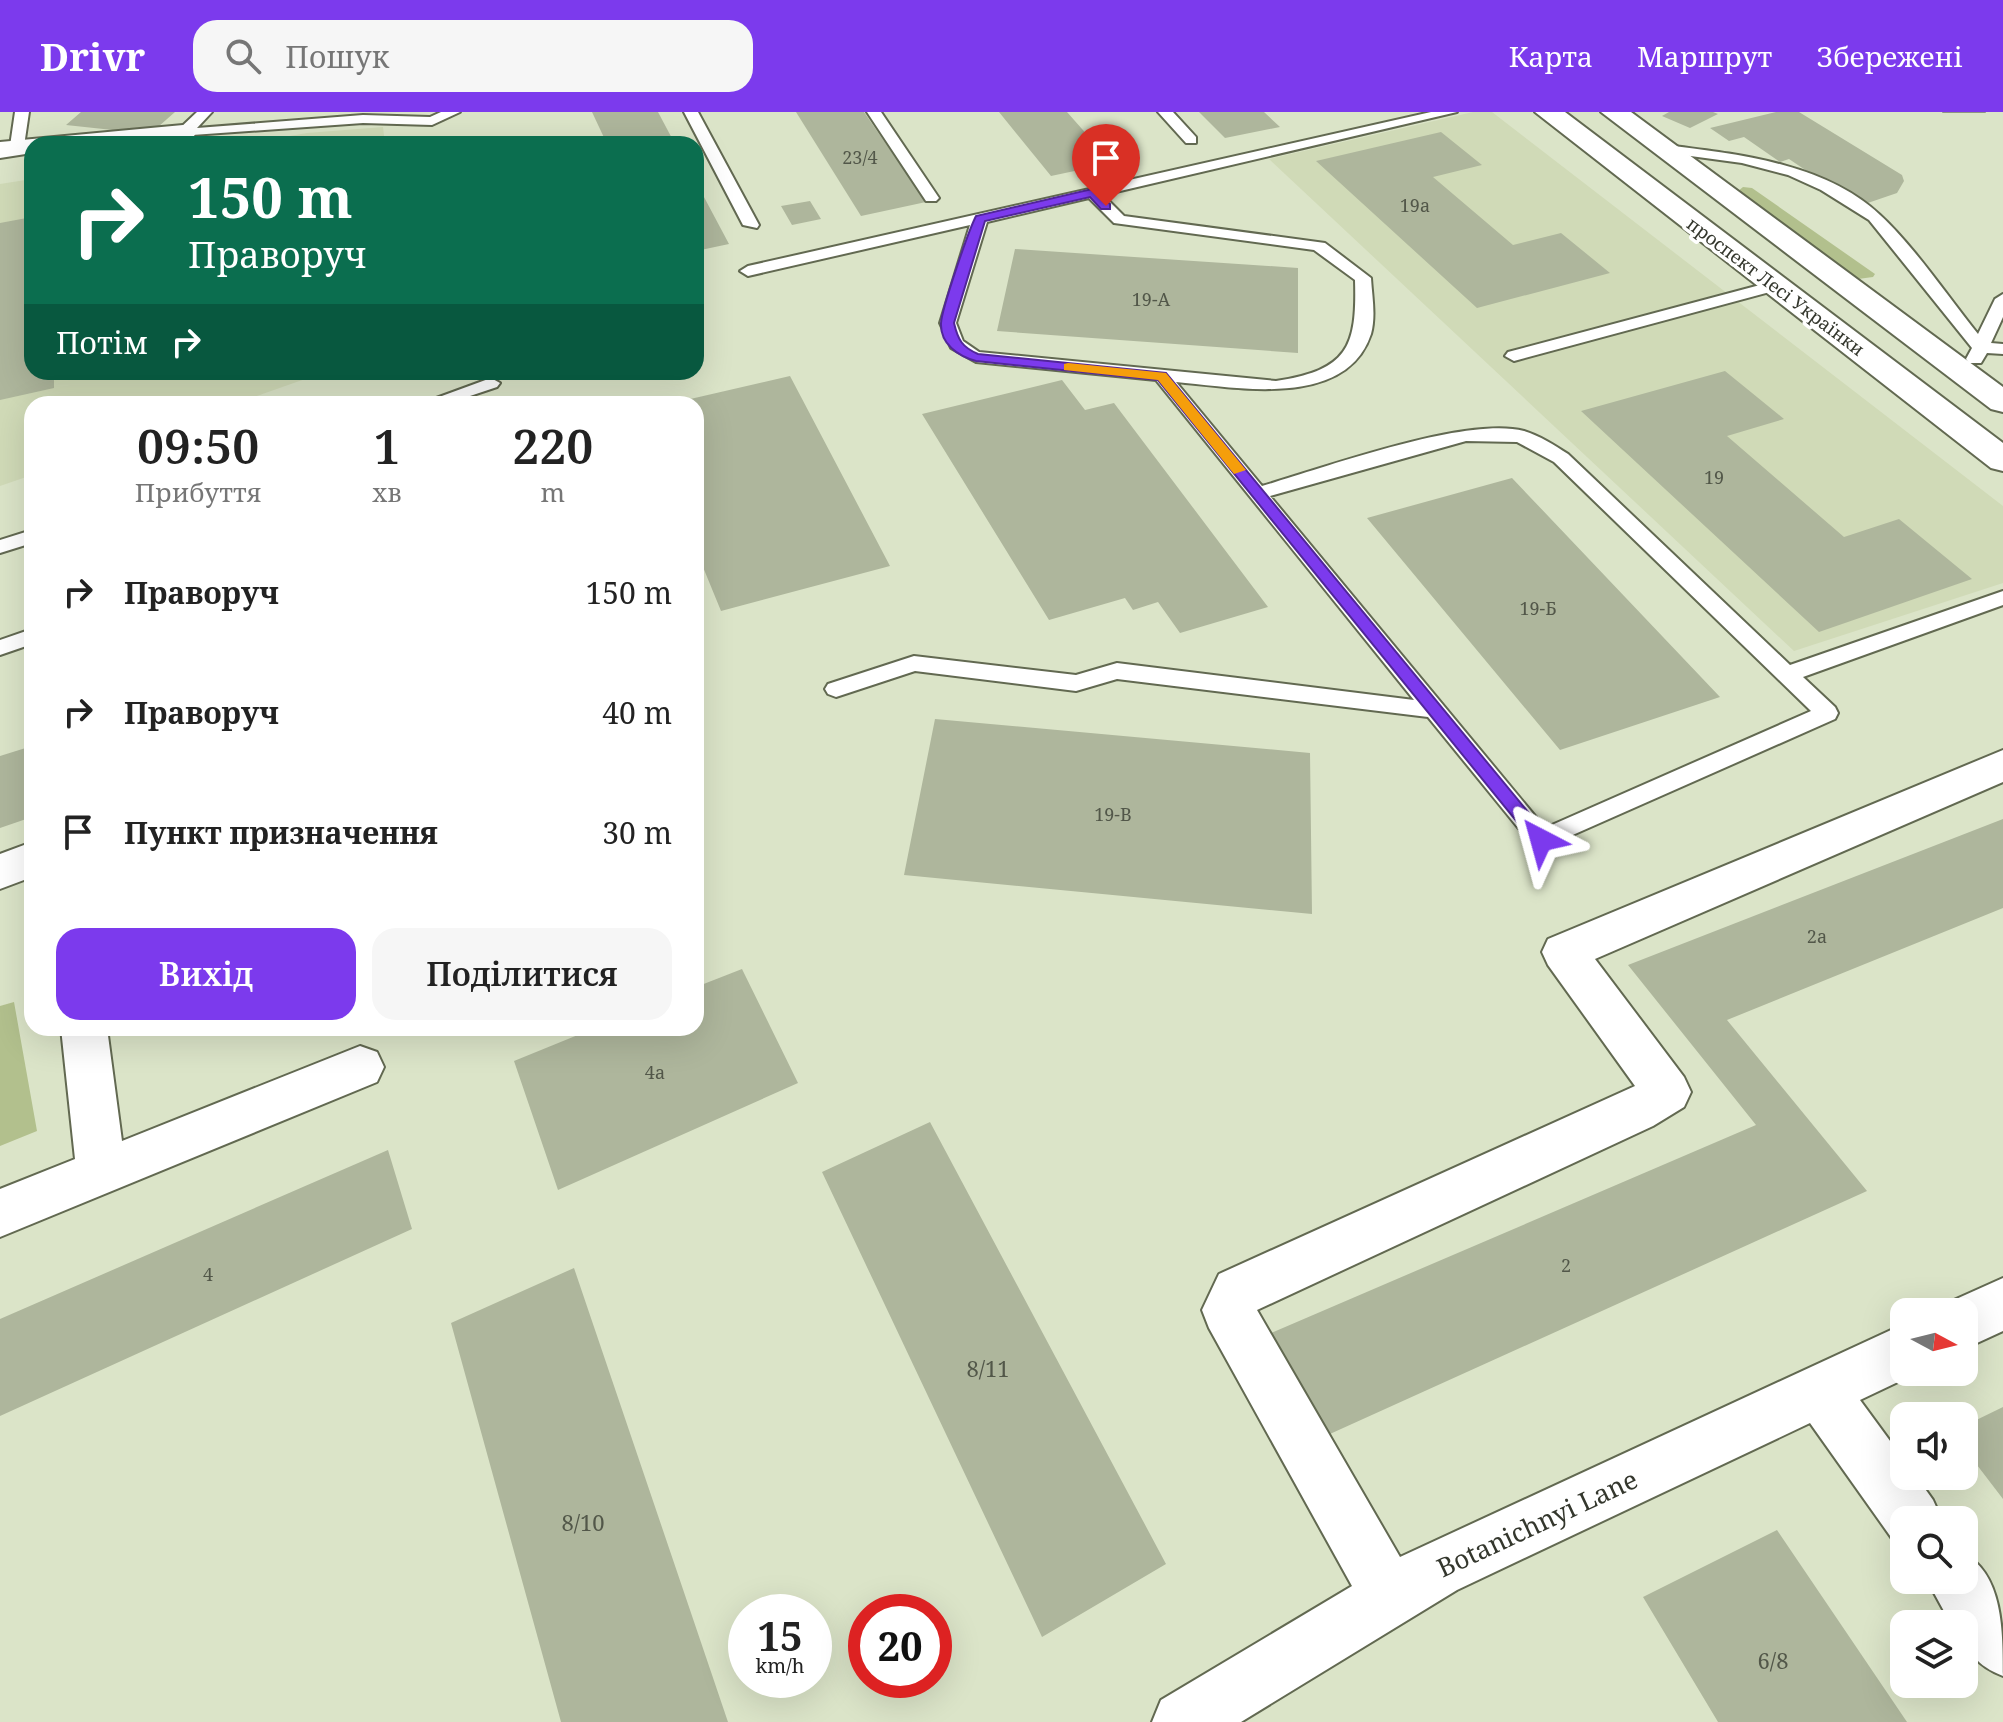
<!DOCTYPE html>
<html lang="uk">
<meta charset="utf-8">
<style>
body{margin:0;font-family:"Noto Serif",serif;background:#f6f6f6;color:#222;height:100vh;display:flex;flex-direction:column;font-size:30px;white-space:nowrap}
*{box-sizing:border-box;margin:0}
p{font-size:26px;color:#767676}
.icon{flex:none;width:44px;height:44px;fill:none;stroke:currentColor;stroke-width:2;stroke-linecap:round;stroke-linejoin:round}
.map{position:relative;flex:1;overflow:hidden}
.panel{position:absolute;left:24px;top:284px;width:680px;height:640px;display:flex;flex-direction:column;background:#fff;border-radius:24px;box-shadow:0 8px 32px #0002}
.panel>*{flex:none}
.top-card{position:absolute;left:24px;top:24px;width:680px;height:244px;border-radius:24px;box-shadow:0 8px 32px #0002;background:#0b6e4f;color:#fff;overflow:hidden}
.needle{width:52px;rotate:97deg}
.buttons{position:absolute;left:1890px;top:1186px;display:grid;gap:16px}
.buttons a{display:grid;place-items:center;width:88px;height:88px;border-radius:16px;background:#fff;box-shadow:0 8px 32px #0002;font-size:40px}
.speed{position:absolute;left:728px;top:1482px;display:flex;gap:16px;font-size:40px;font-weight:700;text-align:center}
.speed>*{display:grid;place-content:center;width:104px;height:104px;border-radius:50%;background:#fff;box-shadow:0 8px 32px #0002;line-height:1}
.speed small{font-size:20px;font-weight:400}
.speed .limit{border:12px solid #d22;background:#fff;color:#111}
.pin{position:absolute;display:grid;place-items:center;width:68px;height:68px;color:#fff;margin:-82px -34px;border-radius:50% 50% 50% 0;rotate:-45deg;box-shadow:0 0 8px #0007}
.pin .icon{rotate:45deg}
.me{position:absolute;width:88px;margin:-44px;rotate:321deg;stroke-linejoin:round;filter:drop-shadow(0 0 6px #0008)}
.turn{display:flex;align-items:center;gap:28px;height:168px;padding:0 32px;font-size:36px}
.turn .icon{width:104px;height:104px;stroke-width:2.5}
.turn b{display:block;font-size:56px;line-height:68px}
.then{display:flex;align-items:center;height:76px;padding:0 32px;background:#0003;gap:16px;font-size:30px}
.eta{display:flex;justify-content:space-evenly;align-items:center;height:136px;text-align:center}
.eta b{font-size:48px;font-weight:600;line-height:56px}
.primary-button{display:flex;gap:16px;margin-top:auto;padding:16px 32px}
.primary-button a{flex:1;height:92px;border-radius:24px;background:#7c3aed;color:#fff;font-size:32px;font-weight:600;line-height:92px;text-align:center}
.primary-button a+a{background:#f6f6f6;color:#222}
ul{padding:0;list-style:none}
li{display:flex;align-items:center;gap:24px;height:120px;padding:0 32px}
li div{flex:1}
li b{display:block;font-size:30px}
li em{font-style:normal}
header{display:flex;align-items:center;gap:48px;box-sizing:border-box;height:112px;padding:0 40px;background:#7c3aed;color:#fff}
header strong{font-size:38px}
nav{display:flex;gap:44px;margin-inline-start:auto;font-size:28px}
.search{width:560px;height:72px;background:#f6f6f6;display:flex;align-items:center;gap:20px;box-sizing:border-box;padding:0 28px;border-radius:24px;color:#767676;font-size:30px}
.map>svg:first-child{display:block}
.built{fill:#d0dab7}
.green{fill:#b2c08d}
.building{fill:#aeb69c}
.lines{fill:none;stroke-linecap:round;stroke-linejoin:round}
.lane-casing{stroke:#626951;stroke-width:4}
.street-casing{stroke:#626951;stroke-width:4}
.secondary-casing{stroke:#626951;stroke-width:4}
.lane{fill:#fff;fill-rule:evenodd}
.street{fill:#fff;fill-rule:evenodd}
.secondary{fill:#fff;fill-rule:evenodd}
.tram{stroke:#8e9581;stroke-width:2}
.route{fill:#7c3aed;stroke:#51269a;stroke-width:2}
.slow{fill:#f59e0b}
.labels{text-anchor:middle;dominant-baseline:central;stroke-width:7;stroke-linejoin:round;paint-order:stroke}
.number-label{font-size:18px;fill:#525749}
.far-street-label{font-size:18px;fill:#34372d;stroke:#fff}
.near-number-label{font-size:22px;fill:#525749}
.near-street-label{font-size:26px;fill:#34372d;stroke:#fff}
</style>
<header>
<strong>Drivr</strong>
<div class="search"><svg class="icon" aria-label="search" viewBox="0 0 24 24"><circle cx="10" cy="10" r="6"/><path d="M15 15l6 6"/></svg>Пошук</div>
<nav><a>Карта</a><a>Маршрут</a><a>Збережені</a></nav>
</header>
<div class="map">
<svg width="2003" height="1610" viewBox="0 0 2003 1610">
<rect width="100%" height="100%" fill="#dbe4c8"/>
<path class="built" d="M1473 0H1492L2003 394V471L1794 539 1269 47Z
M383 15 385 32H242L307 21Z
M32 67V260H325L234 292H32V363L0 374V72Z"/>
<path class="green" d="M1743 75 1752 76 1875 162 1873 165 1858 167 1737 80Z
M14 890 37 1019 0 1034V894Z"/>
<path class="building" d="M81 0H175L150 22 66 13Z
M592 0H658L675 32H607Z
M796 0H864L926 90 861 104Z
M999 0H1067L1112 51 1051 64Z
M1199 0H1264L1280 15 1225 26Z
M1669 0H1713L1718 2 1690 16 1662 4Z
M1776 0H1799L1902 63 1904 69 1897 81 1859 94 1789 47 1780 50 1744 25 1729 29 1710 16Z
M1441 20 1482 53 1433 65 1513 133 1561 121 1610 161 1477 196 1316 49Z
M696 70 729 132 696 139Z
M810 89 821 107 792 113 781 94Z
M32 105V260H54V276L0 288V111Z
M1015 137 1298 156V241L997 219Z
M1725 259 1784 307 1727 324 1844 425 1899 407 1972 467 1819 520 1581 299Z
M790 264 890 454 721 499 696 438V292L673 291Z
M1062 268 1085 298 1114 291 1268 495 1180 521 1158 490 1133 498 1125 486 1049 508 922 302Z
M1512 366 1720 585 1560 638 1367 406Z
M935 607 1310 641 1312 802 904 763Z
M32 634V705L0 716V644Z
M2003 707V796L1727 908 1867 1079 1310 1331 1257 1227 1756 1013 1628 853Z
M742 857 798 971 558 1078 514 949 595 916H696V875Z
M930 1010 1166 1452 1042 1525 822 1060Z
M388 1038 412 1117 0 1304V1207Z
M574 1156 728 1610H561L451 1211Z
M2003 1295V1387L1964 1336V1314Z
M1777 1418 1907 1610H1718L1643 1485Z"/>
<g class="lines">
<defs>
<path id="lane" d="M15 0H29L24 34 17 38 10 34Z
M197 0H212L197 16 363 3 430 5 441 0H460L432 13 363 11 178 24V18Z
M684 0H698L759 113 757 116 743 113Z
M867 0H881L939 86 936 89H926Z
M1158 0H1173L1196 25V31H1186Z
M1431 0H1457L1103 83 1124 104 1325 131 1371 166C1372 184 1376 204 1371 222 1346 298 1234 275 1176 270L1262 374C1324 356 1466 304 1524 319 1540 324 1554 333 1568 342L1790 553 2003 479V493L1803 565 1835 595 1838 601 1835 607 1541 737 1533 734 1428 605 1117 567 1076 579 915 559 836 585 828 582 825 577 828 572 914 544 1076 563 1117 551 1414 588 1156 268 976 250 951 236 940 211 970 113 748 164 740 159 748 154ZM1089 86 1114 111 1314 138 1355 168C1357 235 1348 258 1276 269L979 240 963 229 956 211 987 110ZM1466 329 1517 330 1554 350 1811 599 1545 716 1270 384Z
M1666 33C1737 42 1825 51 1880 103 1913 133 1949 186 1978 222L1995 187 2003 182V205L1991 231 2003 232V242L1987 241 1981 251H1969L1966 247 1972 236 1869 108 1821 78 1788 63 1742 51 1661 40 1659 37Z
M1775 169 1783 174 1781 177 1514 249 1505 244 1508 240Z
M491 266 500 271 497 275 446 292H420Z
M32 418V431L0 441V428Z
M32 517V532L0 543V528Z"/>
<path id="street" d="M183 13 192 15 196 21 192 27 144 32H32V41L0 46V30Z
M2003 638V670L1595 847 1684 965 1691 980 1684 995 1653 1014 1257 1198 1400 1445 1904 1212V1260H1919L1860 1288 1904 1348V1364H1916L1933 1388 1942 1408H1904V1433L1893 1428 1810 1311 1457 1478 1241 1610H1152L1161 1588 1352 1474 1209 1216 1202 1198 1219 1162 1635 974 1548 853 1542 840 1548 827Z
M32 730V765L0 777V742Z
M61 916H107L122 1029 360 934 377 940 384 955 377 970 0 1125V1077L75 1047Z
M2003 1166V1219L1964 1237V1200H1942L1945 1192Z
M1964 1442C2003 1462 2003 1520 2003 1564 1978 1554 1964 1540 1964 1512H1951L1927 1468H1964Z"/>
<path id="secondary" d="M1535 0H1565L2003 331V359L1991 356Z
M1601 0H1631L2003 275V300L1991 297Z"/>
</defs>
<use href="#lane" class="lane-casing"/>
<use href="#street" class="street-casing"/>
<use href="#secondary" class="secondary-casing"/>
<use href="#lane" class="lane"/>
<use href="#street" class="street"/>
<use href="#secondary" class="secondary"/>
<path class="tram" d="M1943 0H1985"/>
</g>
<path class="route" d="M1092 77 1110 92V97H1101L1090 85 985 109 954 211C958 228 962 235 978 242L1166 261 1547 723V732H1535L1158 268 976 249C958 244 940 232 941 211 942 196 968 120 976 104Z"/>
<path class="slow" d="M1068 251 1166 261 1246 358 1234 362 1158 268 1064 258V252Z"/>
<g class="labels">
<g class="number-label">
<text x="860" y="45">23/4</text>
<text x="1415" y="93">19а</text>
<text x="1151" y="187">19-А</text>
<text x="1714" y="365">19</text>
<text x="1538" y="496">19-Б</text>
<text x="1113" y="702">19-В</text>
<text x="1817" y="824">2а</text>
<text x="655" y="960">4а</text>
<text x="1566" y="1153">2</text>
<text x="208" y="1162">4</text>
</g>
<g class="far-street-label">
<text transform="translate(1776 174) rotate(37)">проспект Лесі Українки</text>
</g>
<g class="near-number-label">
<text x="988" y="1256">8/11</text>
<text x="583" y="1410">8/10</text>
<text x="1773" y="1548">6/8</text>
</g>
<g class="near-street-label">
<text transform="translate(1537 1411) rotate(-25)">Botanichnyi Lane</text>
</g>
</g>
</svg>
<div class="buttons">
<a><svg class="needle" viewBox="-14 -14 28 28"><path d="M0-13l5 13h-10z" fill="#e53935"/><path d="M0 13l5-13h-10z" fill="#767676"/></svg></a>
<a><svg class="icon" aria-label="sound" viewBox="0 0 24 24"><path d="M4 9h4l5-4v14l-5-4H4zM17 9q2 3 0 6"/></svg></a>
<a><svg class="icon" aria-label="search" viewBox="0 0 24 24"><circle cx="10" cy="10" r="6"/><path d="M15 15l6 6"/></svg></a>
<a><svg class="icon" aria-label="layers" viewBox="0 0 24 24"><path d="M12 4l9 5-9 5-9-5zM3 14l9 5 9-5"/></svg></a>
</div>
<div class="speed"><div>15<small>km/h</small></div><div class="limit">20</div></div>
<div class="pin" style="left:1106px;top:94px;background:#d93025"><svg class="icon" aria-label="arrive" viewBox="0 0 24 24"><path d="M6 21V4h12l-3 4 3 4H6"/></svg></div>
<svg class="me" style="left:1541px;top:728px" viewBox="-20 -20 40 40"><path d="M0-17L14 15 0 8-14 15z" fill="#7c3aed" stroke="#fff" stroke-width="4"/></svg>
<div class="top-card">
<div class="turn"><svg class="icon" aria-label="right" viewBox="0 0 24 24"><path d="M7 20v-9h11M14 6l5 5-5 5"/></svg><div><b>150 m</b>Праворуч</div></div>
<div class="then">Потім<svg class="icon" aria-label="right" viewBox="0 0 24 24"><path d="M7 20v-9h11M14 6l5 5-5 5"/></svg></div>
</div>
<section class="panel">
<div class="eta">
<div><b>09:50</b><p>Прибуття</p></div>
<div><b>1</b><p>хв</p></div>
<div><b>220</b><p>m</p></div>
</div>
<ul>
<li><svg class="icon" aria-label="right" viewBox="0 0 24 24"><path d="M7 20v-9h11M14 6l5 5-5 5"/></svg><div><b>Праворуч</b></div><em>150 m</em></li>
<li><svg class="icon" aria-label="right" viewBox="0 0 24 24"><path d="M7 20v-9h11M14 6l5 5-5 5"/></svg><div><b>Праворуч</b></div><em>40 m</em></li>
<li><svg class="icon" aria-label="arrive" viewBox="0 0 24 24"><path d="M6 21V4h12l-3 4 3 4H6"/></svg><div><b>Пункт призначення</b></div><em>30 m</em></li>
</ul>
<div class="primary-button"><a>Вихід</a><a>Поділитися</a></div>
</section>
</div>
